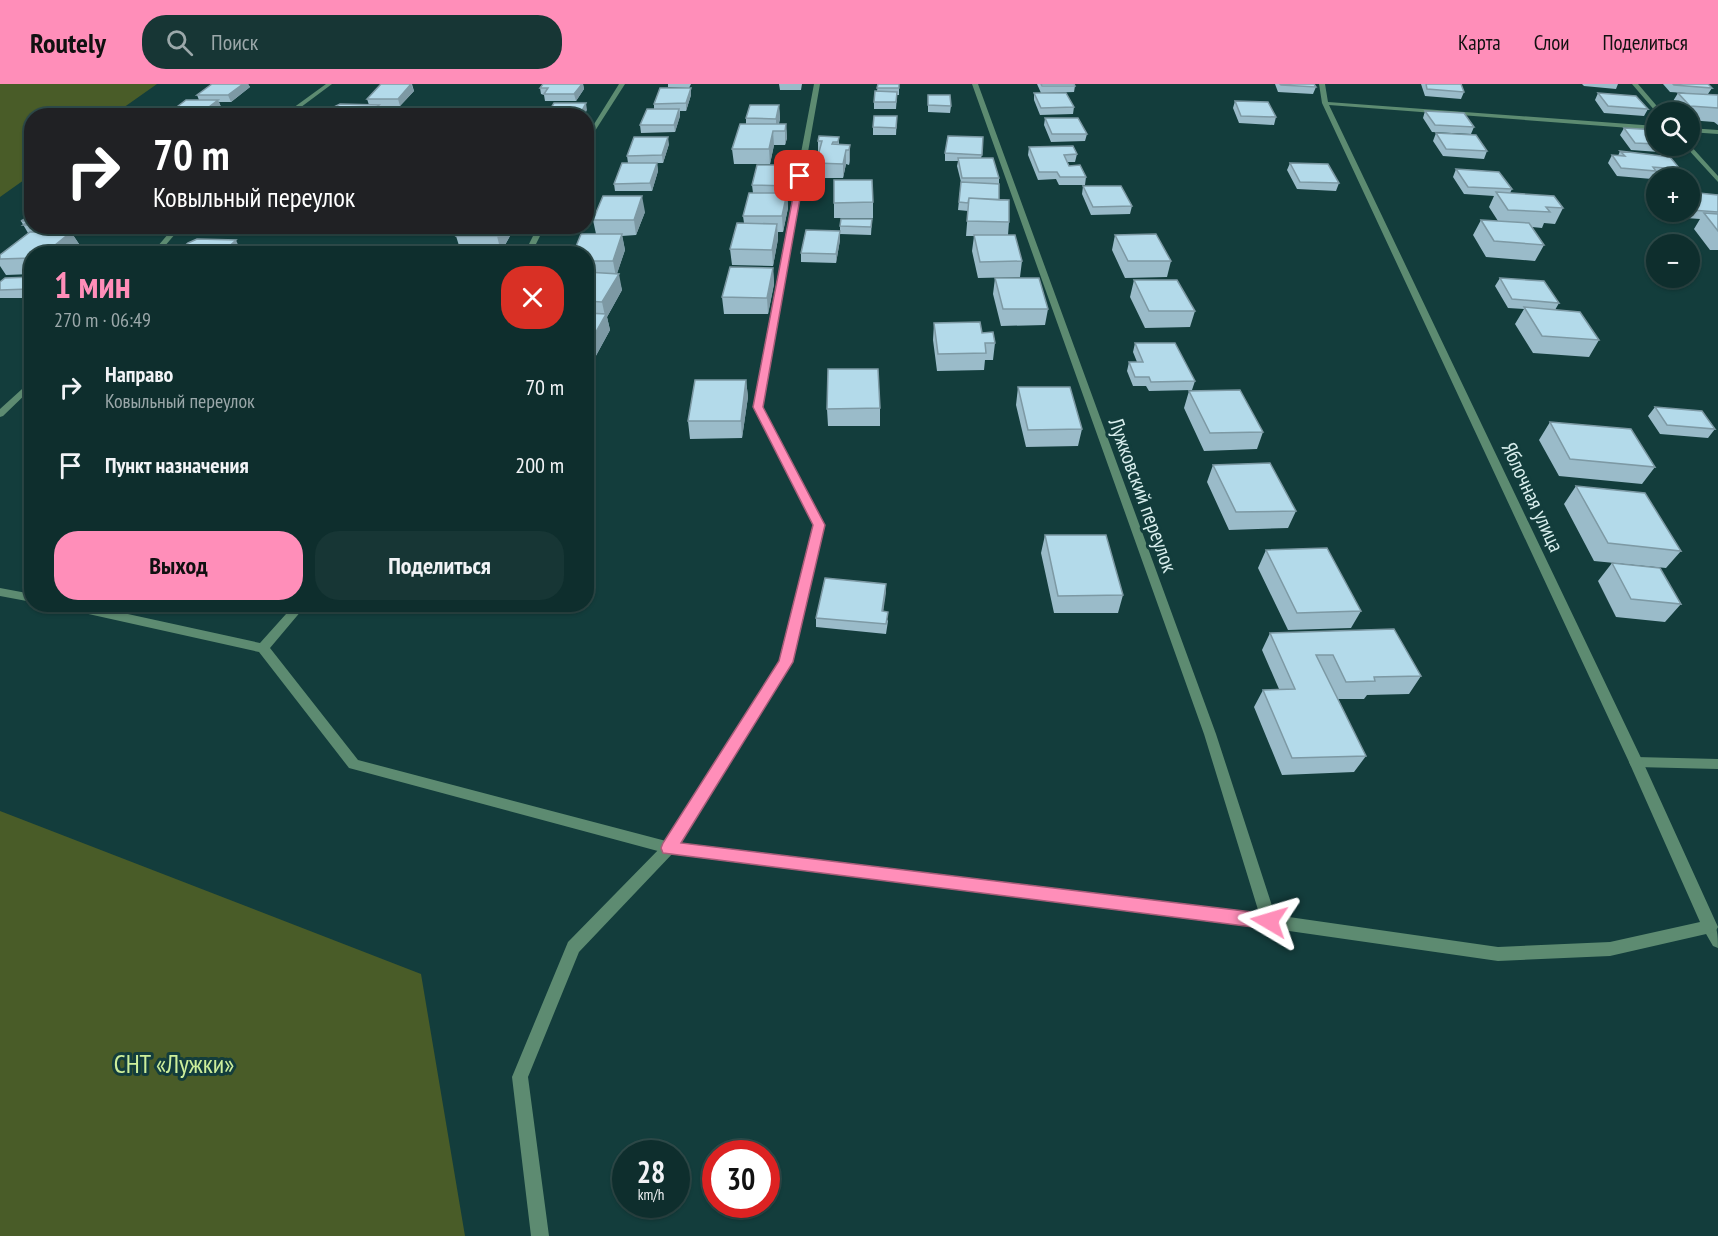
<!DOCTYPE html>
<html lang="ru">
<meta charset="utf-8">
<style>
body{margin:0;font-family:"PT Sans Narrow",sans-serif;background:#173635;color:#f1f3f6;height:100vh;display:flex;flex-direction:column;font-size:22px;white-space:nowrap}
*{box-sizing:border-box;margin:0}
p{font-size:20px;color:#9ba8aa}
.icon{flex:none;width:33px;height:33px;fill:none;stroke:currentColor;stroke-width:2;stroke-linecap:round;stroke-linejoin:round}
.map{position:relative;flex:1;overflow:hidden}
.details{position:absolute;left:24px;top:162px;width:570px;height:366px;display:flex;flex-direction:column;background:#0e2e2d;border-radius:24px;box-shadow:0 2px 4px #0004,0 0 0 2px #2e4a49}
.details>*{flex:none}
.banner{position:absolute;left:24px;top:24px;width:570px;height:126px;border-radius:24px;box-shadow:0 2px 4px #0004,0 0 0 2px #2e4a49;background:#202124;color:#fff;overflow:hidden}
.buttons{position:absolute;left:1646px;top:18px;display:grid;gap:12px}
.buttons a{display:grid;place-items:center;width:54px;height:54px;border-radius:50%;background:#0e2e2d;box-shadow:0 2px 4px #0004,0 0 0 2px #2e4a49;font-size:30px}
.speed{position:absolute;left:612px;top:1056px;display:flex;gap:12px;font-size:30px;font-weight:700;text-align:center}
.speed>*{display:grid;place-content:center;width:78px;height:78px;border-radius:50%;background:#0e2e2d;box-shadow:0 2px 4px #0004,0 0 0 2px #2e4a49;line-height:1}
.speed small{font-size:15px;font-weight:400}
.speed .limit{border:9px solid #d22;background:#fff;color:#111}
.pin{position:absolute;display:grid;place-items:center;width:51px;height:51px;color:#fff;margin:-26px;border-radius:12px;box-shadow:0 3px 9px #0006}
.me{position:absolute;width:66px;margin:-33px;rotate:277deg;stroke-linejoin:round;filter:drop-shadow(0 0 4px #0008)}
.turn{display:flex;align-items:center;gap:21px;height:126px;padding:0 30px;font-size:27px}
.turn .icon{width:78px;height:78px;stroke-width:2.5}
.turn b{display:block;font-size:42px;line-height:51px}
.round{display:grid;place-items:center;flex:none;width:63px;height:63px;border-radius:24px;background:#173635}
.head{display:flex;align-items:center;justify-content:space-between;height:102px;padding:0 30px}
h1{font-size:36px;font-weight:700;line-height:45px;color:#ff8eb9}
.primary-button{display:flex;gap:12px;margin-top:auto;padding:12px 30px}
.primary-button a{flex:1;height:69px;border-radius:24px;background:#ff8eb9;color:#111;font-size:24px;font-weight:700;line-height:69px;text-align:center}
.primary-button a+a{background:#173635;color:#f1f3f6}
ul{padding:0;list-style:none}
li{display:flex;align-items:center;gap:18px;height:78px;padding:0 30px}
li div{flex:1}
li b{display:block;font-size:22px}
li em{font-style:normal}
header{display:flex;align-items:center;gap:36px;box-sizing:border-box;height:84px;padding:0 30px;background:#ff8eb9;color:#111}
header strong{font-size:28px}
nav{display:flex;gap:33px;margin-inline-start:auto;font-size:21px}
.search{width:420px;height:54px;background:#173635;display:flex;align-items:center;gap:15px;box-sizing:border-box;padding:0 21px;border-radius:24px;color:#9ba8aa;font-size:22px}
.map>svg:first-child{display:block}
.green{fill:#495c28}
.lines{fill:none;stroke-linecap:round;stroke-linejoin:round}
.lane{fill:#5d8b71;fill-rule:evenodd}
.street{fill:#5d8b71;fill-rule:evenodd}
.wall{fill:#9abbc9}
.shaded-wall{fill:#7d99a4}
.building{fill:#b3daea;stroke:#7d99a4;stroke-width:1.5}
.route{fill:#ff8eb9;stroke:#a65c78;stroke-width:1.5}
.labels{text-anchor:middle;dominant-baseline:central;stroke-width:6;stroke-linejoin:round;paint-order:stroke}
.street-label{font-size:21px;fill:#d9efee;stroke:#133d3c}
.near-park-label{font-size:26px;fill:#cdee9b;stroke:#133d3c}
</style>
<header>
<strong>Routely</strong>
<div class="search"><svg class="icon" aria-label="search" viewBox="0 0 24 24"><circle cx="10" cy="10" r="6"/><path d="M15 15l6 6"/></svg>Поиск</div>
<nav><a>Карта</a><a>Слои</a><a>Поделиться</a></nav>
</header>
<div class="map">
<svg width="1718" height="1152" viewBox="0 0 1718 1152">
<rect width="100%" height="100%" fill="#133d3c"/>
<path class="green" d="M0 0H157L113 31 32 32 31 91 0 113Z
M0 727 421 890 465 1152H0Z"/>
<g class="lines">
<path class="lane" d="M1636 673 1718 675V685L1636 683 1631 682 1629 678 1631 674Z
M669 758 674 760 676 764 674 768 579 868 528 993 549 1152H531L512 993 568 858 664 760Z
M1710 836C1718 840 1718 854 1718 864L1713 862 1702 843 1705 838Z"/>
<path class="street" d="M326 0H332L289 32H282Z
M619 0H625L586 61V53Z
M814 0H820L763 323 824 441 792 578 680 759 1259 829 1204 650 972 0H978L1216 650 1275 831 1498 863 1610 858 1700 838 1629 678 1322 19 1319 0H1325L1328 18 1656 42V46L1329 21 1643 678 1718 843 1715 848 1610 872 1498 877 1269 844 669 770 349 684 259 568 57 523 56 520H82L260 559 295 520H307L270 564 358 676 666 757 780 577 814 441 753 323Z
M1632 0H1638L1662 28H1656Z
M1689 44 1718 46V50L1689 48Z
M1690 61 1718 92V98L1685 62Z
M175 142H182L158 170H151Z
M538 142H545L531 170H524Z
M32 296V304L3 332 0 333V325Z
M0 504 32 510V518L0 512Z"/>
</g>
<path class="wall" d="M212 0H248L250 3 231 18H219L221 23 210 32H165L199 16 197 11Z
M412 0 414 7 400 22H379L382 28 377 32H321L320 30 369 21 367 15Z
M543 0H583L584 5 576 17H545L544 11 541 10 540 4Z
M668 0H691L689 4 668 3Z
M779 0H802L801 6H780Z
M878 0H899V11H897L896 25H874V18L877 7Z
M1037 0H1074L1075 2 1074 8 1041 9Z
M1275 0H1314L1316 3 1313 10 1278 8Z
M1421 0H1461L1464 8 1461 15 1425 12Z
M1582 0H1618L1616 5 1584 2Z
M1663 0H1708L1712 4 1708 10 1718 11V41L1714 38 1689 36V28H1676L1670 22 1678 9H1686L1670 8Z
M691 4V11L686 27H680V32L675 48 641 49 640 41 654 25V20Z
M1034 9 1074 23 1073 30 1040 31 1034 16Z
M1598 9 1648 25 1644 32 1604 29 1595 16Z
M928 11 951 22 950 29 928 28Z
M1235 17 1276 33 1274 41 1239 39 1233 24Z
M779 21 780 35 779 40H786L787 54 785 61H774L770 80H734L732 65 746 40V34Z
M1425 27 1474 43 1471 50 1432 48 1423 34Z
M897 32 896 51H873V43Z
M1045 34 1087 50 1085 57 1051 58 1044 41Z
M1624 44 1656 46V62H1677L1673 69 1631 66 1620 51Z
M1436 49 1487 67 1484 75 1443 72 1433 57Z
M839 53V61H850V75L849 81 846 80 843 94H817L816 79 818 70V57Z
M669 60 663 79H640H657L658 87 652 107H615L614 100 628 79 627 72Z
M1029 63 1077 70 1075 78H1067L1069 82 1086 93 1085 101H1059L1056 95 1038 96 1028 71Z
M1620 67 1680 85 1676 93 1654 91 1652 95 1617 92 1608 79 1612 71 1618 72Z
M945 69 982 71 981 74 999 94V116L1009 138 1008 151 1022 177 1020 193 978 194 972 167 974 152H966L968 127 958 126 961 98 957 82 958 77H945Z
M1290 79 1339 99 1336 107 1297 105 1287 86Z
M1456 85 1512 105 1510 109 1563 124 1555 140 1544 139 1542 144 1532 143 1544 161 1535 177 1486 173 1473 151 1481 136 1498 137 1489 123 1494 112 1464 110 1453 93Z
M793 89 789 109H787L788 124 783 148H778V155L773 182 732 181 730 165 744 139 743 132 753 109 752 101Z
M1083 102 1132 122 1130 130 1091 131 1082 110Z
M1689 108 1718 111V166H1710L1694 145 1700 135 1686 134 1681 128H1689Z
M873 118V134H834V119Z
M645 128 636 151 622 152 625 166 617 189 622 206 607 233 610 246 592 279 586 278V170L596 150 593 136Z
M32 131V142H79L71 148 81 163 32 170V190L6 191 0 182V171L28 149 21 137Z
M872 135 871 151 840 150V142Z
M229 142H276L271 148H232Z
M515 143 501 168H461L456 152Z
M840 147V156L836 179 801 178V169Z
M1115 151 1171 177 1167 193 1125 194 1112 166Z
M773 184 774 200 768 230H724L722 213Z
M32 193V214H0V198Z
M995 194 1048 225 1045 241 1001 242 993 210Z
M1500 194 1559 219 1555 226 1599 256 1589 273 1533 269 1515 240 1524 225 1508 224 1495 202Z
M1134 196 1195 227 1190 243 1145 244 1130 213Z
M934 239 982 249 995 259 993 276H985L984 286 937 287 933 256Z
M1135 259 1195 297 1192 306 1149 307 1146 302H1133L1127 287 1129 278H1137L1133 268Z
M746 296 748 313 742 354 690 355 688 337Z
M1018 303 1082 345 1078 362 1026 363 1016 321Z
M1189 307 1263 348 1257 365 1204 367 1184 324Z
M1655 323 1715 345 1708 354 1660 350 1648 332Z
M880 324V342H828L827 325Z
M1550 338 1655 383 1642 400 1559 392 1539 356Z
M1213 381 1296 427 1288 444 1229 446 1207 398Z
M1576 402 1681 467 1666 484 1594 477 1564 420Z
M1045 451 1123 511 1118 529H1054L1041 469Z
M1266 466 1361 527 1351 544 1288 546 1258 484Z
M1612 479 1681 520 1665 538 1616 533 1598 497Z
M886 500 883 527 888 537 886 550 816 543V534Z
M1270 549 1421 592 1409 610 1367 611 1364 615H1338L1366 672 1354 688 1282 691 1254 623 1263 606 1279 605 1262 566Z"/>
<path class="shaded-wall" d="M243 0H248L250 3 231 18 228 11Z
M411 0 414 7 400 22 398 15Z
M582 0H583L584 5 576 17 574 10Z
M691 4V11L686 27V19Z
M218 16 221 23 210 32H197Z
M586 19 587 26 584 32H579Z
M379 21 382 28 377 32H366Z
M779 21 780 35 776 47V35Z
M679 25 680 32 675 48 674 41Z
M786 40 787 54 785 61V47Z
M773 47 774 61 770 80 769 65Z
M668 53 669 60 663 79 662 71Z
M850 61V75L849 81V66Z
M846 66V80L843 94V80Z
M657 79 658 87 652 107 650 99Z
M793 81V89L789 109V102Z
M787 109 788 124 783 148 782 132Z
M642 112 645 128 636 151 634 136Z
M777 140 778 155 773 182 772 166Z
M62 142H79L66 151 61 143Z
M269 142H276L271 148Z
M502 142 515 143 501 168 497 152Z
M840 147V156L836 179V170Z
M71 148 81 163 74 170H44Z
M622 150 625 166 616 193 613 177Z
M236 156 242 170H221Z
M773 184 774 200 768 230 767 214Z
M619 190 622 206 607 233 610 246 592 279 588 262 605 232 602 218Z
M746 296 748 313 742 354 741 337Z
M886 500V509L882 536V527Z"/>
<path class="building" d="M212 0H243L228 11H197Z
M381 0H411L398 15H367Z
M543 0H582L574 10H544L548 4H540Z
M878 0H899V4H877Z
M1041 0H1074L1075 2H1042Z
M1280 0H1314L1316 3 1281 1Z
M1426 0H1461L1464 8 1427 5Z
M1673 0H1708L1712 4 1674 1Z
M660 4H691L686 19 654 20Z
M875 7 897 8 896 18H874Z
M1034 9H1066L1074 23 1041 24Z
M1598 9 1636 12 1648 25 1608 22Z
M1678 9 1718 11V24L1690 22Z
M928 11H950L951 22 928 21Z
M186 16H218L197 32H165Z
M1235 17 1268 18 1276 33 1241 32Z
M554 19H586L579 32H546Z
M340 20 379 21 366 31 320 30Z
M750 21H779L776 35 746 34Z
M647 25H679L674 41H640Z
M1425 27 1464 29 1474 43 1435 41Z
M874 32H897L896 44 873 43Z
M1045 34H1078L1087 50H1052Z
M740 40H786L785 47H773L769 65H732Z
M1624 44 1656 46V60L1635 59Z
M1436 49 1476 51 1487 67 1446 65Z
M819 52 839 53 838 58H833L832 60 850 61 849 66H846L843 80 816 79 822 57H818Z
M948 52 983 53 982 71 945 69Z
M634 53H668L662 71 627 72Z
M1073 62 1077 70 1064 71 1069 82 1080 81 1086 93H1060L1057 88H1039L1029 63Z
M1620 67 1670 73 1680 85 1653 83 1656 87 1621 84 1612 71 1625 72Z
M958 74H993L999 94H962Z
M622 79H657L650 99 614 100Z
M1290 79 1328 80 1339 99 1300 98Z
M757 81H793L789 102 752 101Z
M1456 85 1499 88 1512 105 1468 103Z
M834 96H872L873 118 834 119Z
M961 98 999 100V116L969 114 968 119 959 118Z
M1083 102H1121L1132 122 1093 123Z
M1496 108 1554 112 1563 124 1546 123 1550 128 1508 126Z
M1689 108 1718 111V128L1691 126 1689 124Z
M749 109H787L782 132H743Z
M603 112H642L634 136H593Z
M969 114 1009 116V138L967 137Z
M1704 129 1718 130V147Z
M32 131V141H23L29 137H21Z
M841 135H872L871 143 840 142Z
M1481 136 1529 139 1544 161 1494 157Z
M737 139 777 140 772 166 730 165Z
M462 142H502L497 152H456Z
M806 146 840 147 836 170 801 169Z
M30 148H71L44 170H32V174L0 175V171Z
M581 150H622L613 177H586V170H573Z
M1156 150 1171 177H1128L1115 151Z
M974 151H1015L1022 177 980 178Z
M197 155 236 156 221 170H176L188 159Z
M488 168 487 170H445L446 169Z
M730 183 773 184 767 214 722 213Z
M586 188 619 190 602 218 586 217Z
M32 193V203L29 205 0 206V198L5 194Z
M995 194H1039L1048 225H1003Z
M1500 194 1544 197 1559 219 1512 215Z
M1134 196H1177L1195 227H1149Z
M1524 223 1580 228 1599 256 1542 252Z
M586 229 606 230 588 262H586Z
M980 238 982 249 993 248 995 259H985L986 269 938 270 934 239Z
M1135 259H1175L1195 297 1151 298 1149 293H1135L1129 278H1143Z
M828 285H878L880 324 827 325Z
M695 296H746L741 337H688Z
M1018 303H1070L1082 345 1028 346Z
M1240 306 1263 348 1210 349 1189 307Z
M1655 323 1702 327 1715 345 1667 341Z
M1550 338 1631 345 1655 383 1570 375Z
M1270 379 1296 427 1236 428 1213 381Z
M1576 402 1645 409 1681 467 1608 459Z
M1045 451H1106L1123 511 1058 512Z
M1327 464 1361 527 1297 529 1266 466Z
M1612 479 1660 484 1681 520 1631 515Z
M825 494 886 500 882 527 888 528 886 540 816 534Z
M1394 545 1421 592 1374 593 1375 597 1346 598 1333 571H1316L1366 672 1292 674 1263 606 1295 605 1270 549Z"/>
<path class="route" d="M800 90 804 92 763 323 825 441 793 578 681 759 1269 830 1275 832 1278 837 1275 843 1269 845 663 769 661 764 663 759 779 577 813 441 753 323 797 92Z"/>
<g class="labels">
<g class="street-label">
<text transform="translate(1143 411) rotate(70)">Лужковский переулок</text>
<text transform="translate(1533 413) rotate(65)">Яблочная улица</text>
</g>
<g class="near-park-label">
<text x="174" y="979">СНТ «Лужки»</text>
</g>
</g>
</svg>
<div class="buttons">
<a><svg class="icon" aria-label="search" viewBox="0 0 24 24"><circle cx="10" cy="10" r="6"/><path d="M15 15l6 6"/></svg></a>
<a>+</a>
<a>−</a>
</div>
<div class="speed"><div>28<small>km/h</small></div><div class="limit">30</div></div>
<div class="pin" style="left:800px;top:92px;background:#d93025"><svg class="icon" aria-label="arrive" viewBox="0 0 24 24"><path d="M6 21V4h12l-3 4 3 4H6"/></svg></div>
<svg class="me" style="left:1269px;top:837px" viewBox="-20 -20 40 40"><path d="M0-17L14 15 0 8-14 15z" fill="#ff8eb9" stroke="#fff" stroke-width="4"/></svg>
<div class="banner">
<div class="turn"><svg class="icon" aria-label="right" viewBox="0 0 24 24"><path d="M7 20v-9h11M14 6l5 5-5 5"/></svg><div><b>70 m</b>Ковыльный переулок</div></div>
</div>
<section class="details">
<div class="head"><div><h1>1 мин</h1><p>270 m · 06:49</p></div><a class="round" style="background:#d93025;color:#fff"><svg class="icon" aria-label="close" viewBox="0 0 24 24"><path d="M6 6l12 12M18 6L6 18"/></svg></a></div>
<ul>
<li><svg class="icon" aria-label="right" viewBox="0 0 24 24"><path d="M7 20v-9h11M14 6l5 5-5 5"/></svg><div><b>Направо</b><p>Ковыльный переулок</p></div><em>70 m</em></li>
<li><svg class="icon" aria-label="arrive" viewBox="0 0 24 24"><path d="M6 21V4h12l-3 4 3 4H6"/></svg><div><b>Пункт назначения</b></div><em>200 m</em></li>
</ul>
<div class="primary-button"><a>Выход</a><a>Поделиться</a></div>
</section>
</div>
